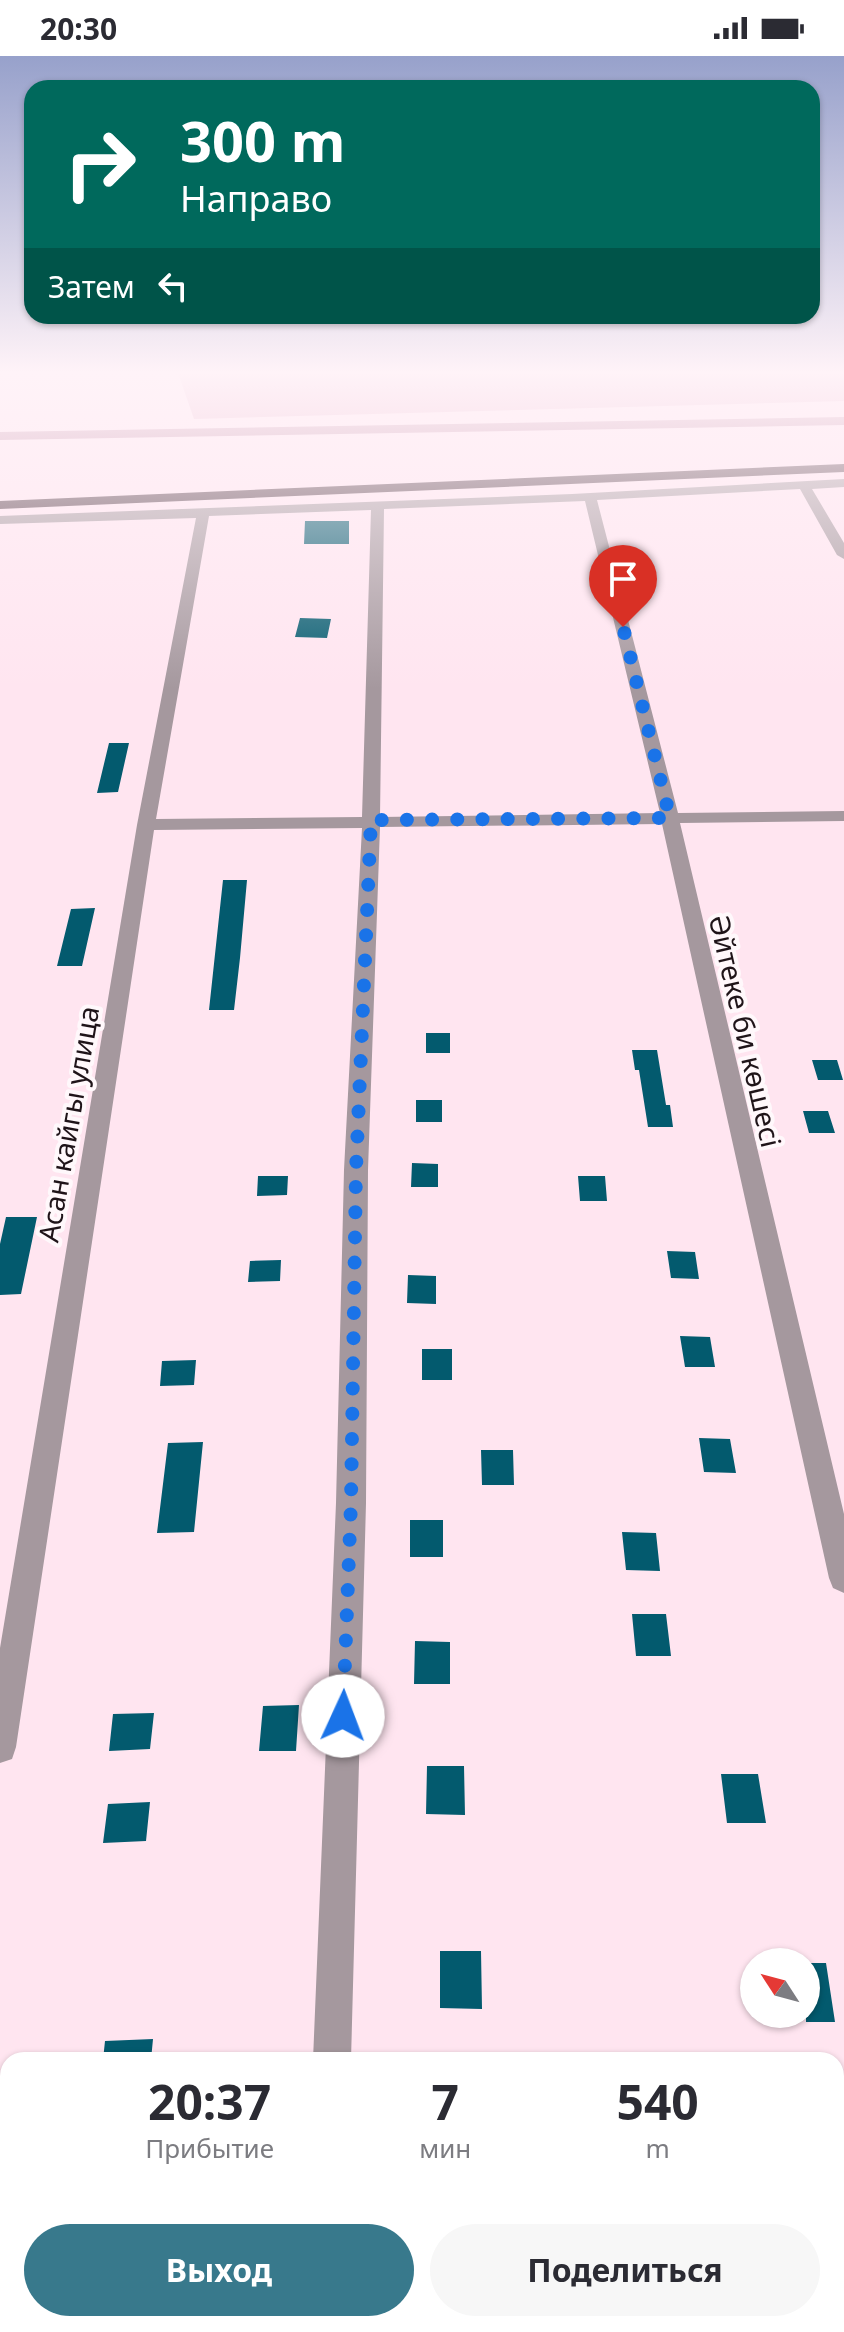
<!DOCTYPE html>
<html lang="ru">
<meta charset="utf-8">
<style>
body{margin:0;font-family:"Noto Sans",sans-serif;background:#f7f7f7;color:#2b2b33;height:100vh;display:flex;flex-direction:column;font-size:30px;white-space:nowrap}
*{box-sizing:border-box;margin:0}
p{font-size:26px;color:#7c7c81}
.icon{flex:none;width:44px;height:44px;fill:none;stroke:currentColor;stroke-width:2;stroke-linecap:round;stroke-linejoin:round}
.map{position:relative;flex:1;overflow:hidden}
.details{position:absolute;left:0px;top:1996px;width:844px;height:280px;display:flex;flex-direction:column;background:#fff;border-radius:24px 24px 0 0;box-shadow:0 2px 6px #0004}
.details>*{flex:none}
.hud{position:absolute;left:24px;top:24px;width:796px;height:244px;border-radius:24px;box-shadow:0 2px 6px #0004;background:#00695c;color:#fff;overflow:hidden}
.needle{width:52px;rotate:306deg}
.buttons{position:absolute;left:740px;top:1892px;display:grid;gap:16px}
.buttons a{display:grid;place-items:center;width:80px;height:80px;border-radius:50%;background:#fff;box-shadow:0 2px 6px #0004;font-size:40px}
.pin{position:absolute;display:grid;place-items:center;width:68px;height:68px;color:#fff;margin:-82px -34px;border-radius:50% 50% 50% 0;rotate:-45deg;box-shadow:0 0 8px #0007}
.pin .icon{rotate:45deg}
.me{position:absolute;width:88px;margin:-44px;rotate:2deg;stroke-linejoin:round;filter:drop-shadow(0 0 6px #0008)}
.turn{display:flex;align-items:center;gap:28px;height:168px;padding:0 24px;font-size:36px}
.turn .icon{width:104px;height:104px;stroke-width:2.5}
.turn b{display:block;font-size:56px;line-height:68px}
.then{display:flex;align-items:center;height:76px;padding:0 24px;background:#0003;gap:16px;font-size:30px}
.eta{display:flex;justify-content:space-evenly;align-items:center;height:136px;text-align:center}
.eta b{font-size:48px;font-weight:700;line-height:56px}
.primary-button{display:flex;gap:16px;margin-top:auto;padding:16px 24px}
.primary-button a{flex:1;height:92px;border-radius:48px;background:#38798c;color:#fff;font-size:32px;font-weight:700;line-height:92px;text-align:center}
.primary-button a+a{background:#f7f7f7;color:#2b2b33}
.status{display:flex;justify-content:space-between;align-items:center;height:56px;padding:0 40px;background:#fff;direction:ltr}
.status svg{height:22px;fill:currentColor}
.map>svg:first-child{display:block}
.green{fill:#e4adc6}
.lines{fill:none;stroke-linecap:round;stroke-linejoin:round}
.canal{fill:#be85a0;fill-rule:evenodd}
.building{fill:#035a6e}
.minor{fill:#a5989e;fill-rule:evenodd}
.highway{fill:#543a46;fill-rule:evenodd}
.route{stroke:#1a73e8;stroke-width:14;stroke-dasharray:0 25.2}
.labels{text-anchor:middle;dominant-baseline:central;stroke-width:8;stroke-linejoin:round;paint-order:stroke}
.street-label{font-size:28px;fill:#1f1419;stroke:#fff8fb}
</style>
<div class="status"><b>20:30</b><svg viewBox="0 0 49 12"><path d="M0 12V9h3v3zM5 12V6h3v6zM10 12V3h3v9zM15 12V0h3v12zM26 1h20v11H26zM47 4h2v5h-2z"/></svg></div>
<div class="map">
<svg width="844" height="2276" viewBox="0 0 844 2276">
<rect width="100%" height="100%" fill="#ffe5f0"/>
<path class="green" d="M177 314H844V345L194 363Z"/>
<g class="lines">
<path class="canal" d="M844 361V369L0 384V376Z"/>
</g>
<path class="building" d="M305 465H349V488H304Z
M300 562 331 563 327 582 295 581Z
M109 687H129L118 736 97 737Z
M223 824H247L240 902 234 954H209Z
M95 852 82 910H57L71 853Z
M426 977H450V997H426Z
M632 994H657L666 1049H670L673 1071H648L639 1014H635Z
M812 1004H837L843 1024H818Z
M416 1044H442V1066H416Z
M803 1055H828L835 1077H809Z
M412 1107 438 1108V1131H411Z
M258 1120H288L287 1139 257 1140Z
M578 1120H605L607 1145H580Z
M6 1161H37L21 1238 0 1239V1188Z
M667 1195 695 1196 699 1223 671 1222Z
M281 1204 280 1225 248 1226 250 1205Z
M408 1219 436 1220V1248L407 1247Z
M680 1280 710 1281 715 1311H685Z
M422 1293H452V1324H422Z
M196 1304 194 1329 160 1330 162 1305Z
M699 1382 730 1383 736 1417 704 1416Z
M203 1386 194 1476 157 1477 168 1387Z
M481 1394H513L514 1429H482Z
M410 1464H443V1501H410Z
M622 1476 656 1477 660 1515 626 1514Z
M632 1558H666L671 1600H636Z
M415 1585 450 1586V1628H414Z
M299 1649 296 1695H259L263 1650Z
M154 1657 150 1693 109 1695 113 1658Z
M427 1710H464L465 1759 426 1758Z
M721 1718H758L766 1767H727Z
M150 1746 146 1785 103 1787 108 1748Z
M440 1895H481L482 1953 440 1952Z
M806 1907H826L835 1966H806Z
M153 1983 151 2004H103L105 1985Z"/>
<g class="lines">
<path class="minor" d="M844 423V431L812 433 844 487V503L837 499 800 433 597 444 678 757 844 755V765L680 767 844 1458V1537L833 1532 829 1522 662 768 380 771 368 1114 366 1447 351 2004H313L336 1447 344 1114 362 772 154 774 16 1691 12 1703 0 1707V1592L137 769 196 462 0 468V460L572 438ZM585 445 660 757 380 761 384 453ZM371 454 362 761 156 763 209 460Z
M303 2268H345V2276H303Z"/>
<path class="highway" d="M844 408V416L0 453V445Z"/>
</g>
<linearGradient id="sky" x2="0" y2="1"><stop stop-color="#97a1cb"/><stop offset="0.5" stop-color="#fff3f8"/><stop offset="1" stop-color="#fff3f8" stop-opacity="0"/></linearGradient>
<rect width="844" height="633" fill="url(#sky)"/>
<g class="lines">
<path class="route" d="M343 1660 351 1447 356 1114 371 764 670 762 623 571"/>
</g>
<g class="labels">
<g class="street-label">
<text transform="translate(746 975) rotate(77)">Әйтеке би көшесі</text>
<text transform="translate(68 1068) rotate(-80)">Асан кайгы улица</text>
</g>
</g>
</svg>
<div class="buttons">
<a><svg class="needle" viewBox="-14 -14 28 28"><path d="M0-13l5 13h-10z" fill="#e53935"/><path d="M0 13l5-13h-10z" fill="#7c7c81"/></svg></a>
</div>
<div class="pin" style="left:623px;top:571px;background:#d93025"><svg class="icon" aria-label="arrive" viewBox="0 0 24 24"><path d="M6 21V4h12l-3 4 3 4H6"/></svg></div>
<svg class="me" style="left:343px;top:1660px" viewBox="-20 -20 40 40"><circle r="19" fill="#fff"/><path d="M0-13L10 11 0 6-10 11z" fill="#1a73e8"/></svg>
<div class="hud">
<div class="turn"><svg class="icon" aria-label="right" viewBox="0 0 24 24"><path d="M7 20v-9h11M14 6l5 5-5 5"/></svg><div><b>300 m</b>Направо</div></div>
<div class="then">Затем<svg class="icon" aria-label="left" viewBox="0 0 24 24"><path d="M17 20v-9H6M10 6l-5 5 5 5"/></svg></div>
</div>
<section class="details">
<div class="eta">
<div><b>20:37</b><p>Прибытие</p></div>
<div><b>7</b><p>мин</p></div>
<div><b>540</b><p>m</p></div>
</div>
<div class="primary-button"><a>Выход</a><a>Поделиться</a></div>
</section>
</div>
